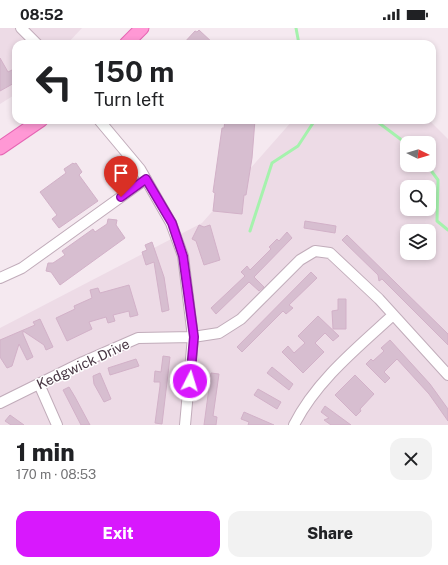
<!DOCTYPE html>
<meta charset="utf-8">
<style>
body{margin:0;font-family:"Public Sans",sans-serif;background:#f2f2f2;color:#202124;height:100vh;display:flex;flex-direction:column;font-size:15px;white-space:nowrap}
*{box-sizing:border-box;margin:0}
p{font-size:13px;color:#757577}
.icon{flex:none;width:22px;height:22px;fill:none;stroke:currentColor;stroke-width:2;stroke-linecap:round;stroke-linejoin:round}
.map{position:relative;height:397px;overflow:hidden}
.drawer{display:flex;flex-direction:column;background:#fff;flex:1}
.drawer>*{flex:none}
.banner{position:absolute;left:12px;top:12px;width:424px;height:84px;border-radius:12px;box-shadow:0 2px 6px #0003;background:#fff;color:#202124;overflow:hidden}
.needle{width:26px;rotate:95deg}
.tools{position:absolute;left:400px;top:108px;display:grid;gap:8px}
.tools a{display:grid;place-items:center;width:36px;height:36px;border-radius:8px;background:#fff;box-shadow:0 2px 6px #0003;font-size:20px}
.pin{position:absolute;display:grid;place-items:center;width:34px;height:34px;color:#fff;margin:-41px -17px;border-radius:50% 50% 50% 0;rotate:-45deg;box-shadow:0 0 4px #0007}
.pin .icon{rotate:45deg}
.me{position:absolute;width:44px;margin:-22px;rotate:5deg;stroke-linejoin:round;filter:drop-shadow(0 0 3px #0008)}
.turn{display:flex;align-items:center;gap:14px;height:84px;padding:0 16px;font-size:18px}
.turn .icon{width:52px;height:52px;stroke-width:2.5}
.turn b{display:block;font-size:28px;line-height:34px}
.round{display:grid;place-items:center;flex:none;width:42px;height:42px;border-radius:12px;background:#f2f2f2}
.headline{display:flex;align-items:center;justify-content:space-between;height:68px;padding:0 16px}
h1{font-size:24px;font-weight:800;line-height:30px}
.cta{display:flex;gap:8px;margin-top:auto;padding:8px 16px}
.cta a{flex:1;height:46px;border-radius:12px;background:#d818fd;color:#fff;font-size:16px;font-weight:800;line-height:46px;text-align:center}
.cta a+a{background:#f2f2f2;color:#202124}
.status{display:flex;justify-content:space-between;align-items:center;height:28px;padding:0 20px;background:#fff;direction:ltr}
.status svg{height:11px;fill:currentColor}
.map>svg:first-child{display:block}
.residential{fill:#eddbe6;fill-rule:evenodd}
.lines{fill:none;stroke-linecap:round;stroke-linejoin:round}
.stream{stroke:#a5f2ad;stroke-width:3}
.building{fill:#d7bed0;stroke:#d2b1c8}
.minor-casing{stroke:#c1acba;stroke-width:12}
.major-casing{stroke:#e666b4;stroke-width:15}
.minor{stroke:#fff;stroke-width:10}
.major{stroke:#ff98d5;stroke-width:13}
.route-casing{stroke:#8c10a4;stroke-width:10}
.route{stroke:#d818fd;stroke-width:7}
.labels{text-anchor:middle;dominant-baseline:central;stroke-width:3;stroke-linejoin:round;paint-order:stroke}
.street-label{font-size:14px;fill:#493744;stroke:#fff}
</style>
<div class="status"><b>08:52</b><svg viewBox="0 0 49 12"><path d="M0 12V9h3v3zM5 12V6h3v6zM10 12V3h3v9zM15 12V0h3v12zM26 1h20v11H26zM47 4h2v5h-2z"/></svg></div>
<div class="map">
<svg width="448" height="397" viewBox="0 0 448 397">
<rect width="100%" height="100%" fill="#f5e9f0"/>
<path class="residential" d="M0 0H82L67 16H16V66L0 76Z
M293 92H429L448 111V397H0V300L202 195ZM407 115H429V137H407ZM407 159H429V181H407ZM407 203H429V225H407Z"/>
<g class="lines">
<path class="stream" d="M296 0 299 16
M375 92 407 116
M427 137 438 152 437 193 448 202
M250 203 272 135 298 118 315 92"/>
</g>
<path class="building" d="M199 2 214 16H183L195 3 197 4Z
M0 30 8 44 16 40V54L0 63Z
M225 92H255L252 130 246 167H244L242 186 213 183 215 165 213 164 222 100H224Z
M73 135 74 136 76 135 82 144 79 147 98 173 59 200 52 191 57 187 40 164 66 145 64 141Z
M108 191 117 192 116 197 125 210 60 257 51 244 46 243 48 235H53L65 227 62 223 93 201 95 204 107 196Z
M305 193 336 198 335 205 304 200Z
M199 197 204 199 210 197 220 232 204 237 196 213 192 211Z
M287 204 292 210 254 249 264 259 259 263 249 254 216 286 211 280 245 248 241 244 247 238 250 242 271 221 269 219 277 211 279 213Z
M347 207 448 306V317L382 251 379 253 378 247 342 212Z
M152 214 164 249 169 282 162 284 154 234 146 237 142 224 147 222 145 217Z
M311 244 317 250 289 277 293 280 286 286 283 283 242 324 237 319Z
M129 257 138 287 130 289 129 283 113 287 115 293 108 295 106 289 89 294 92 301 67 313 56 290 75 281 74 278 92 270 90 262 98 260 100 265Z
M338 271H346V301H333L332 283 338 282Z
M318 288 339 308 333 313 325 305 315 315 324 324 303 345 282 324 288 318 294 325 305 315 298 308Z
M40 291 53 319 46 322 44 317 23 303V306L33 329 27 332 19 316 12 338 7 340 0 329V312L35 297 33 294Z
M390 312 430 356 448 381V393L429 366 397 331 384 344 390 350 385 355 366 336 371 331 373 333 384 323 381 320Z
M163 328 170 329 162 396 155 395 160 358V354H154L155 343 161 344Z
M136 331 139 338 110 347 108 340Z
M272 339 293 356 289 362 267 345Z
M100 345 111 371 104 374 94 356 93 348Z
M211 345 219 346 213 388 217 389 216 397H204Z
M355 347 374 366 360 381 361 383 356 388 335 367Z
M69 359 75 369 90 397H81L63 362Z
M258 361 281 374 277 381 254 367Z
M325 378 351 397H331L324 392 329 390 321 384Z
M244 384 274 397H248L249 394 241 391Z
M10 387 24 397H11L5 393Z"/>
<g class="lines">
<defs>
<path id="minor" d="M21 0 37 16
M99 92 140 141 171 195 183 228 193 309 185 397
M0 250 22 240 146 151
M39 356 57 397
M0 375 83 334 138 310 193 309 219 305 241 291 300 232 315 223 330 225 379 271 448 347
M294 397C316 353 357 320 393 287"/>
<path id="major" d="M126 16 142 0
M0 120 41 92"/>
</defs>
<use href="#minor" class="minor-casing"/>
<use href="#major" class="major-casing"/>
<use href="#minor" class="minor"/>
<use href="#major" class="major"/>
</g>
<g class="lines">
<defs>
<path id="route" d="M121 169 146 151 172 195 183 228 194 309 190 353"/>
</defs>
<use href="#route" class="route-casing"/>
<use href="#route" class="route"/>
</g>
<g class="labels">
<g class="street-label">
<text transform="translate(83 336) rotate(-25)">Kedgwick Drive</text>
</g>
</g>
</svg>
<div class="tools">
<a><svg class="needle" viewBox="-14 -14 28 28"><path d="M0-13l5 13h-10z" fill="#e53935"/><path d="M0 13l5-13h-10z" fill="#757577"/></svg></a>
<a><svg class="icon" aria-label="search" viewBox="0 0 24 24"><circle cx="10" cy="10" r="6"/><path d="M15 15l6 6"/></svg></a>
<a><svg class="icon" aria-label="layers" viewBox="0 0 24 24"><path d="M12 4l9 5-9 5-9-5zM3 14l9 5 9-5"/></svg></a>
</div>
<div class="pin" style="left:121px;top:169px;background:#d93025"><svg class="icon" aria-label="arrive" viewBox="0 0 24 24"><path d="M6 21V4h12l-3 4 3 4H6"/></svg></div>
<svg class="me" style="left:190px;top:353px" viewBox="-20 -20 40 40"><circle r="17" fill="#d818fd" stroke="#fff" stroke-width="3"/><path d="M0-11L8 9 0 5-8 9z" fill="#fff"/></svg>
<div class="banner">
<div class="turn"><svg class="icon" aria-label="left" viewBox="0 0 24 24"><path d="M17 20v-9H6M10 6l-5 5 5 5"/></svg><div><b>150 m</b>Turn left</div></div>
</div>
</div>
<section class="drawer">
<div class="headline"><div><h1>1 min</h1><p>170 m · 08:53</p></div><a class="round"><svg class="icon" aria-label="close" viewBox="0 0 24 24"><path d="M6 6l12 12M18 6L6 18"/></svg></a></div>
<div class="cta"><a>Exit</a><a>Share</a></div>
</section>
